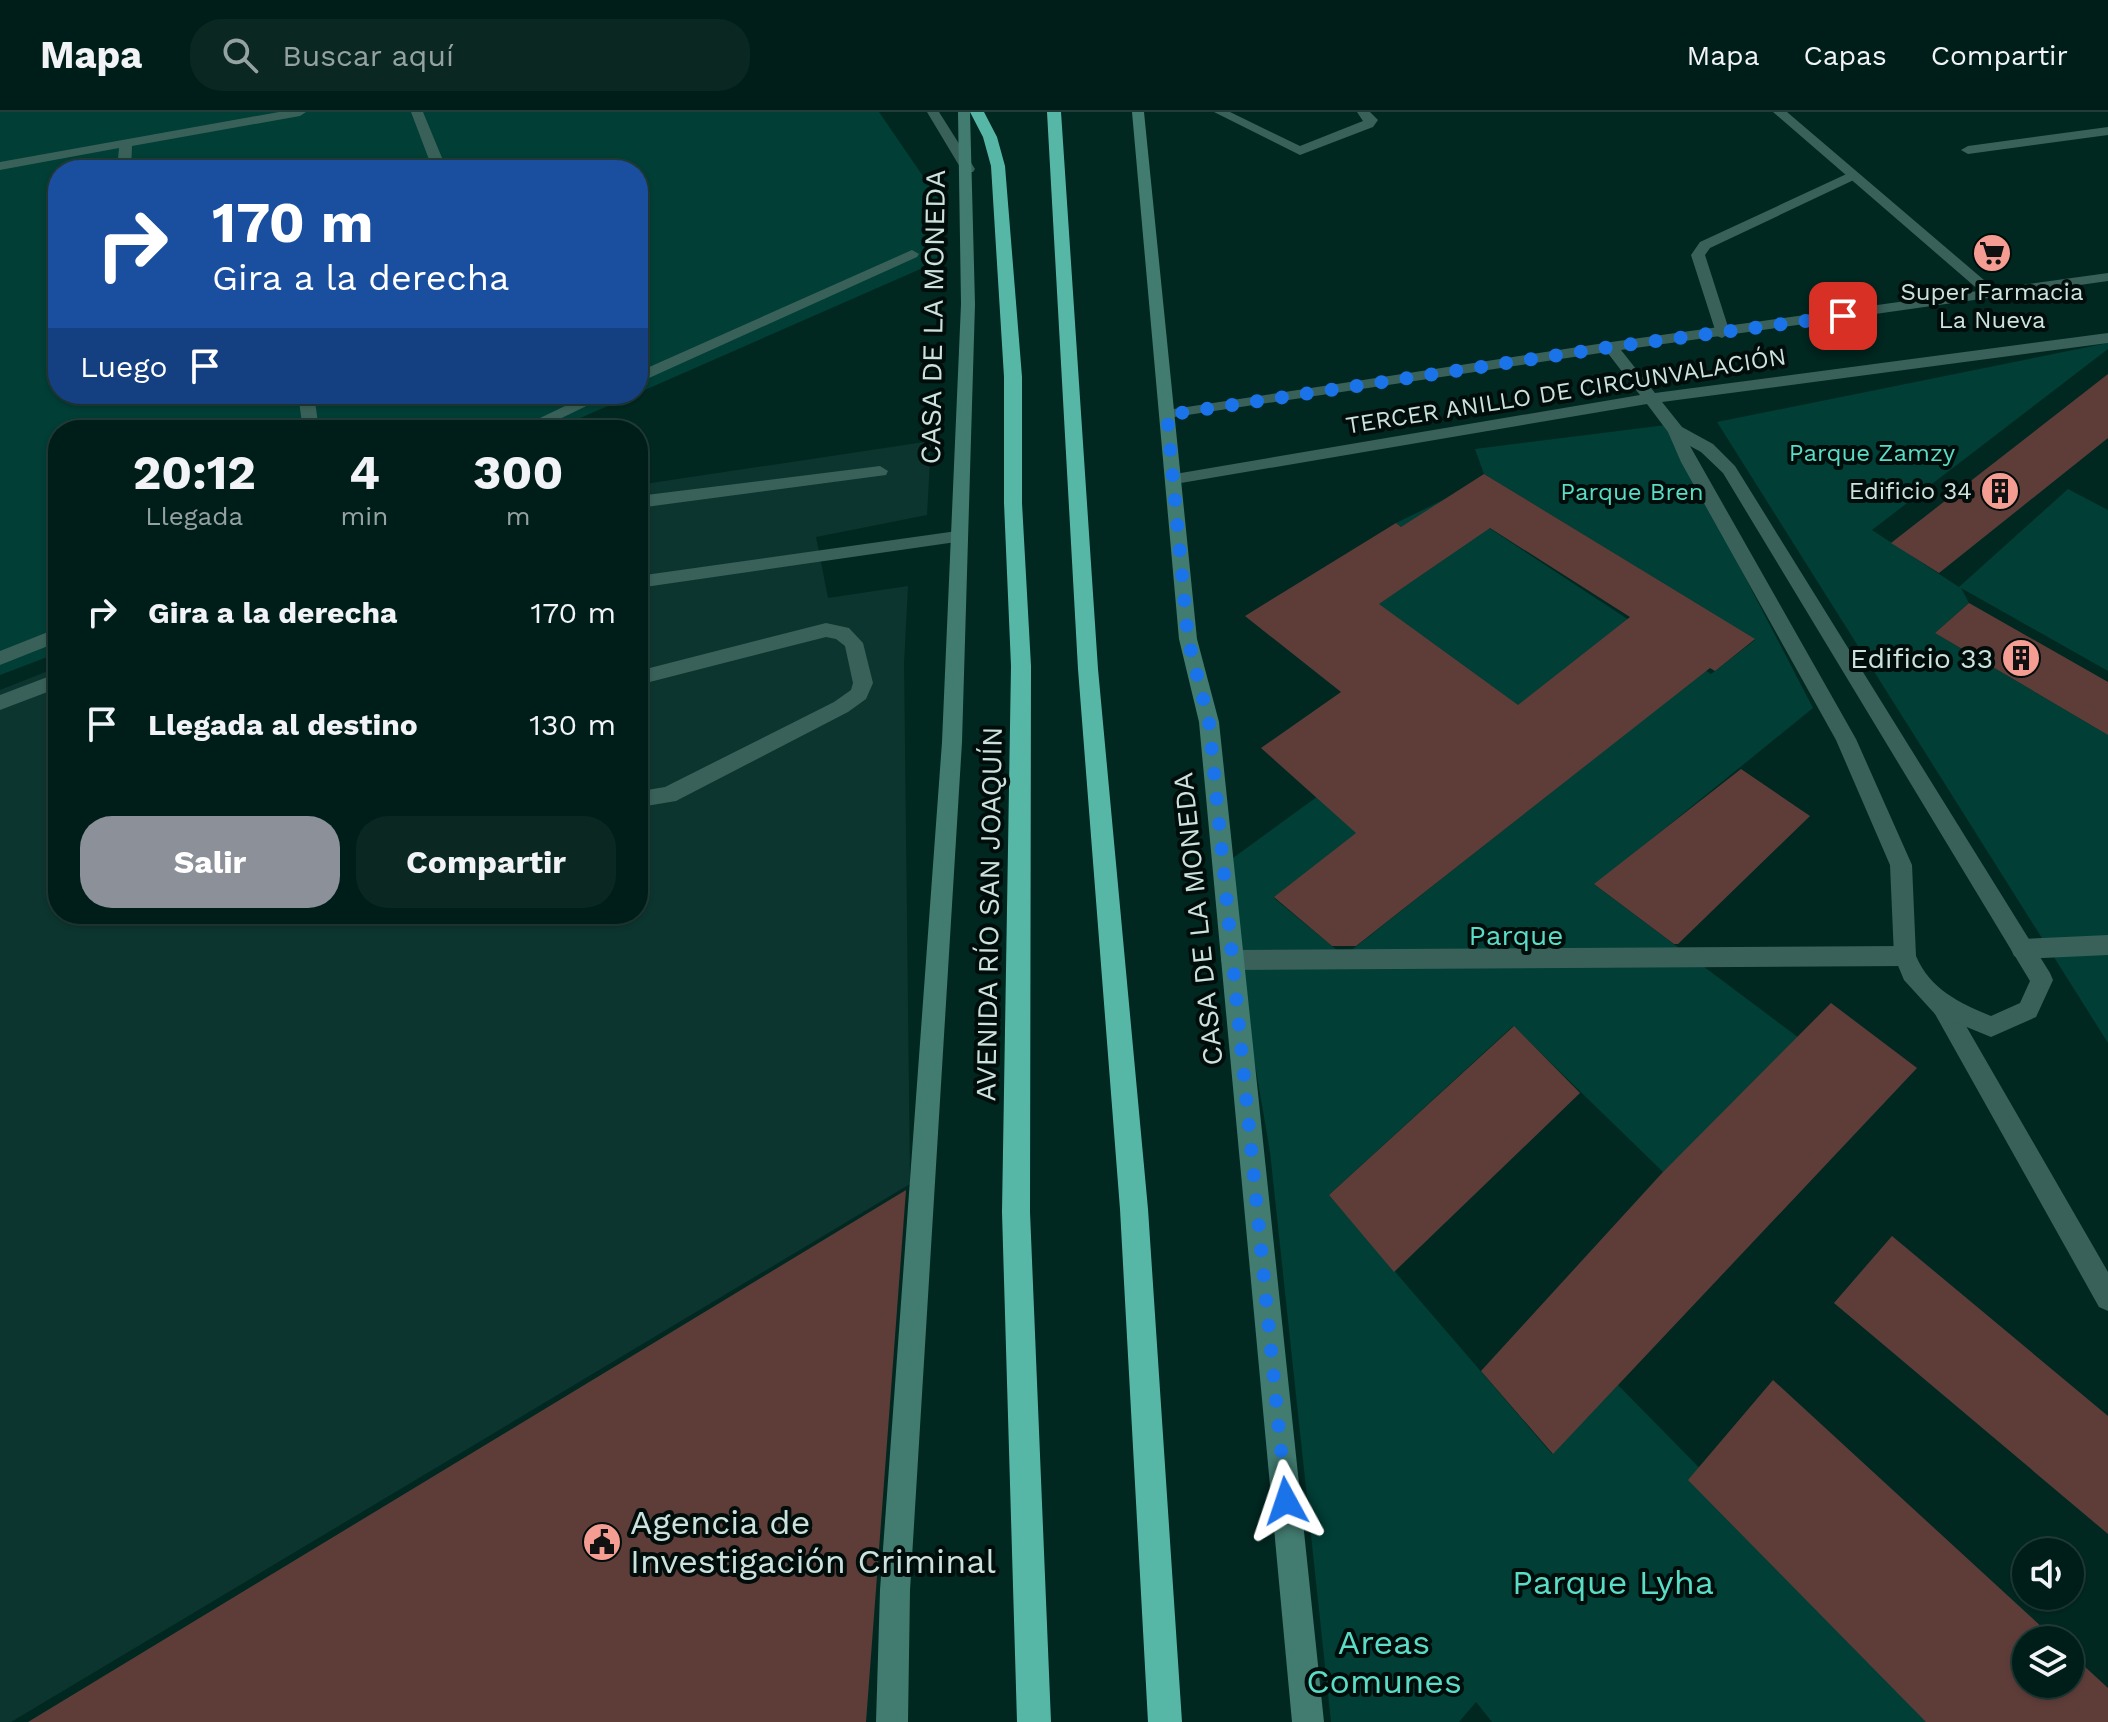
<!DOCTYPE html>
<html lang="es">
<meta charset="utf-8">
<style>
body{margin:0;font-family:"Work Sans",sans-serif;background:#0a2722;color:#f1f3f6;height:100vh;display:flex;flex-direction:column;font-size:30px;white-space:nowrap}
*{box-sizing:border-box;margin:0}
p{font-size:26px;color:#95a2a2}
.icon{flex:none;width:44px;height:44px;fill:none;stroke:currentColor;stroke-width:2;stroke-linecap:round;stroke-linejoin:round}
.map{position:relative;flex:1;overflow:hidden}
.details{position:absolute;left:48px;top:308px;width:600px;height:504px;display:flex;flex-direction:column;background:#001e19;border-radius:32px;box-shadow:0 2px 6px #0004,0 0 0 2px #223c38}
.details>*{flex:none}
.banner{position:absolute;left:48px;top:48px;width:600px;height:244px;border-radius:32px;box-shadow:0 2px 6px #0004,0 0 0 2px #223c38;background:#1a4fa0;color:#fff;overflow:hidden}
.controls{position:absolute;left:2012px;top:1426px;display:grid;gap:16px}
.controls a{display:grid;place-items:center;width:72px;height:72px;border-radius:50%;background:#001e19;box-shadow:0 2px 6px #0004,0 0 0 2px #223c38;font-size:40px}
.pin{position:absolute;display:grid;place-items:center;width:68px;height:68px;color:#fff;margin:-34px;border-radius:16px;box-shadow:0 4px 12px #0006}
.me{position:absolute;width:88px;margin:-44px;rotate:355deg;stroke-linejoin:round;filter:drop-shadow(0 0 6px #0008)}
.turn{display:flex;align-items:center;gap:28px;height:168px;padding:0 32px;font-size:36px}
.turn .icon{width:104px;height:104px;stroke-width:2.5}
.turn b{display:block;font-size:56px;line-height:68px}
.then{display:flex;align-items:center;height:76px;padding:0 32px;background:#0003;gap:16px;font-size:30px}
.eta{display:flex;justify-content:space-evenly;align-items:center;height:136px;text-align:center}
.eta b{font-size:48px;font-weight:700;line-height:56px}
.action{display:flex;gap:16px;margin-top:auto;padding:16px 32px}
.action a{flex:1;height:92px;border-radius:32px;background:#8c9099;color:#fff;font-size:32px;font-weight:700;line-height:92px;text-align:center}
.action a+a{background:#0a2722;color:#f1f3f6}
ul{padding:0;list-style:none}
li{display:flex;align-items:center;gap:24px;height:112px;padding:0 32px}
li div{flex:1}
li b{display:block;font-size:30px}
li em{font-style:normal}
header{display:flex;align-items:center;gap:48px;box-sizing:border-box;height:112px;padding:0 40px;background:#001e19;border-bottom:2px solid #223c38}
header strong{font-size:38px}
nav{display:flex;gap:44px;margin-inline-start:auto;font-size:28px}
.search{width:560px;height:72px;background:#0a2722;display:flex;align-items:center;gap:20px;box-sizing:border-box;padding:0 28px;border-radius:32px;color:#95a2a2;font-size:30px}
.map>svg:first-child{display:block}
.built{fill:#0d352f}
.green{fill:#003e36;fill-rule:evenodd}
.building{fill:#5e3d39;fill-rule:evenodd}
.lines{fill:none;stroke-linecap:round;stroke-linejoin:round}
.service{fill:#396159;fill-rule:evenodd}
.pedestrian{fill:#396159;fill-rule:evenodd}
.minor{fill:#396159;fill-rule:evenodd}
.secondary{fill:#427b70;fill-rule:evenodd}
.motorway{fill:#57b7a6;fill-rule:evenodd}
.route{stroke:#1a73e8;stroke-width:14;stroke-dasharray:0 25.2}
.labels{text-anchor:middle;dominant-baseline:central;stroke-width:8;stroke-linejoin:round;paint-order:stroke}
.far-poi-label{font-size:24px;fill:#cde2dd;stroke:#010d0b}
.far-street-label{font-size:24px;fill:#cde2dd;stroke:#010d0b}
.far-park-label{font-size:24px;fill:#5bdcc6;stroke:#010d0b}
.street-label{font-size:28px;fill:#cde2dd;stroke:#010d0b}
.poi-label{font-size:28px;fill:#cde2dd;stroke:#010d0b;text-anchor:end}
.park-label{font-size:28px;fill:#5bdcc6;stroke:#010d0b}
.near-poi-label{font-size:34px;fill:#cde2dd;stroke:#010d0b;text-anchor:start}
.near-park-label{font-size:34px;fill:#5bdcc6;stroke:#010d0b}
</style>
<header>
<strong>Mapa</strong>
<div class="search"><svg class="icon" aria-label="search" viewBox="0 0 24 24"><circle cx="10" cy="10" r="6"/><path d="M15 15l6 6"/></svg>Buscar aquí</div>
<nav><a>Mapa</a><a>Capas</a><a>Compartir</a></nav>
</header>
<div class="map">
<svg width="2108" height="1610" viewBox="0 0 2108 1610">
<rect width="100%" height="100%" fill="#002821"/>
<path class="built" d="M931 329 927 403 816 425 828 486 908 474 904 551 910 1072 11 1610H0V578L58 555V802H638V373Z"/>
<path class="green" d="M0 0H879L940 89 941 148 638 281V58H58V282H635L553 318H58V541L0 563Z
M2108 231V237L1872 418 1959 475 2068 377 2108 398V559L1961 476 1969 491 1935 521 2108 623V931L1717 310Z
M1666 313 1813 596 1595 773 1799 926 1663 1060 1513 914 1329 1083 1552 1342 1618 1273 1949 1610H1492L1476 1590 1459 1610H1331L1270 1040 1251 929 1233 746 1480 566 1378 492 1443 448 1396 411 1445 387 1711 562 1755 528 1484 362 1475 337ZM1590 537 1663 592 1344 844 1274 786Z"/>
<path class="building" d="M2108 262V326L1939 461 1891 431Z
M1484 362 1755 527 1715 559 1710 556 1356 834H1332L1274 785 1356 721 1261 636 1341 580 1245 504 1396 411 1401 415ZM1490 416 1630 505 1518 593 1379 492Z
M1969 491 2108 570V623L1935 521Z
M1741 657 1810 704 1678 832H1674L1594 772Z
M1831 891 1917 956 1553 1342 1481 1259 1663 1060Z
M1514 914 1580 981 1394 1160 1329 1083Z
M906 1078 866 1610H28Z
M1892 1124 2108 1304V1422L1834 1191Z
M1773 1268 2056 1528H2026V1572H2070V1541L2108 1576V1610H1926L1688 1368Z"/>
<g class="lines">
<path class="service" d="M279 0H306L300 4 132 34 131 58H117L119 36 0 58V50Z
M411 0H423L447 58H433Z
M1214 0H1230L1300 34 1363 9 1357 0H1370L1378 8 1373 15 1300 43Z
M1773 0H1787L1998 180V186H1988Z
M912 138 919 142 917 145 638 271V260Z
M298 282H314L319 318H303Z
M590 282H611L537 318H515Z
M880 354 888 359 886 363 638 396V384Z
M957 419 966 425 963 429 638 476V464Z
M826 511 849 516 863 531 873 571 866 587 848 600 676 689 646 694 638 691V675L647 678 665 675 834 590 851 578 853 571 845 534 836 527 826 525 638 573V559Z
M58 516V530L0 553V539Z
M58 561V576L0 598V583Z"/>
<path class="pedestrian" d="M927 0H939L975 57 973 60H963Z
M1853 59 1860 63 1858 66 1710 136 1705 143 1730 221 1722 226 1717 224 1691 143 1700 130Z
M2108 823V843L2022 847 2014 844 2011 837 2014 830 2022 827Z
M1905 834 1913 837 1916 844 1913 851 1905 854 1232 858 1224 855 1221 848 1224 841 1232 838Z
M1943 885 1951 888 2108 1160V1199L2099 1195 1935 902 1931 895 1935 888Z"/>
<path class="minor" d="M2108 15V23L1968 42 1961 38 1968 34Z
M2108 161V169L1621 238 1655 281 2108 221V231L1662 290 1682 315 1713 332 1735 354 2050 861 2053 868 2036 905 1991 925 1935 902 1904 868 1894 844 1890 753 1836 628 1681 350 1668 320 1647 292 1175 372 1167 367 1175 362 1640 283 1607 240 1161 307V299L1167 298 1611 230ZM1690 334 1701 340 1723 361 2030 869 2020 891 1991 904C1959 891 1930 877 1916 844L1912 753 1856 627Z"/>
<path class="secondary" d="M958 0H970L975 192 962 630 910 1478 908 1610H876L880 1478 942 630 961 192Z
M1132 0H1144L1197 527 1219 610 1324 1610H1292L1199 610 1179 527Z"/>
<path class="motorway" d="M970 0H984L997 25 1005 54 1022 265V391L1031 554 1030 1100 1051 1610H1017L1002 1100 1011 554 1004 391V265L991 54 983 25Z
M1047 0H1061L1098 557 1148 1097 1182 1610H1148L1120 1097 1078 557Z"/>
</g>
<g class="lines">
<path class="route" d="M1286 1389 1209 610 1188 527 1167 303 1611 235 1843 204"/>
</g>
<defs>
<symbol id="supermarket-disc" viewBox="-11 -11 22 22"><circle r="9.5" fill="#f59c93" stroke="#010d0b"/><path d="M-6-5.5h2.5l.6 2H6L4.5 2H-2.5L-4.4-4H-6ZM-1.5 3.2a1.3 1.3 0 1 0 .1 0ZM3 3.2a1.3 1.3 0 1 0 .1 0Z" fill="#111"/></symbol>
<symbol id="building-disc" viewBox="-11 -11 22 22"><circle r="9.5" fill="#f59c93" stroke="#010d0b"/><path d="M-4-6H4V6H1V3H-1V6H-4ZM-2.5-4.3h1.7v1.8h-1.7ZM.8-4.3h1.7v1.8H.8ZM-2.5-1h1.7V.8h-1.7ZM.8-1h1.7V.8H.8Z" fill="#111"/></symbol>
<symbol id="civic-disc" viewBox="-11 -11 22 22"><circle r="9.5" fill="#f59c93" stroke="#010d0b"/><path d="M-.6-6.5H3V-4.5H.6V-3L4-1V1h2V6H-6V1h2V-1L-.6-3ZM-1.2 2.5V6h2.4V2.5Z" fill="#111"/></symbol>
</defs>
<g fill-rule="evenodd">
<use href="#supermarket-disc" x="1970" y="119" width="44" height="44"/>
<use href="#building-disc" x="1978" y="357" width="44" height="44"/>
<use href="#building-disc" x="1999" y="524" width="44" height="44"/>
<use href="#civic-disc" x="580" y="1408" width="44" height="44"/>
</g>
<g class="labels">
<g class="far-poi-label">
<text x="1992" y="180">Super Farmacia<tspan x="1992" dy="28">La Nueva</tspan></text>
<text x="1972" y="379" text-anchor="end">Edificio 34</text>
</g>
<g class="far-street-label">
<text transform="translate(1566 279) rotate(-9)">TERCER ANILLO DE CIRCUNVALACIÓN</text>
</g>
<g class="far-park-label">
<text x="1872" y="341">Parque Zamzy</text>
<text x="1632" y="380">Parque Bren</text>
</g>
<g class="street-label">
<text transform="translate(933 205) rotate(-89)">CASA DE LA MONEDA</text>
<text transform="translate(989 802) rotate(-89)">AVENIDA RÍO SAN JOAQUÍN</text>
<text transform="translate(1198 807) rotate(-96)">CASA DE LA MONEDA</text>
</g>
<g class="poi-label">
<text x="1993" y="546">Edificio 33</text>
</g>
<g class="park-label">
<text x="1516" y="823">Parque</text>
</g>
<g class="near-poi-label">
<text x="630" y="1410">Agencia de<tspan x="630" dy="39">Investigación Criminal</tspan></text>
</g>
<g class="near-park-label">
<text x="1613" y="1470">Parque Lyha</text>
<text x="1384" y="1530">Areas<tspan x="1384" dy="39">Comunes</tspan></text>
</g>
</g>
</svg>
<div class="controls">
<a><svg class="icon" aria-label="sound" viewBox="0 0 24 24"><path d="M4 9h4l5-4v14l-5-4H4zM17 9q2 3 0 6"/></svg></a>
<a><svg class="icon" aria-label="layers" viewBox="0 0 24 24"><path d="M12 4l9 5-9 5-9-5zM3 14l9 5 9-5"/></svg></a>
</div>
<div class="pin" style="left:1843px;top:204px;background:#d93025"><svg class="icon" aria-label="arrive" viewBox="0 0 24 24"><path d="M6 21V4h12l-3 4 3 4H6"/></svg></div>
<svg class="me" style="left:1286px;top:1389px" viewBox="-20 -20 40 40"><path d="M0-17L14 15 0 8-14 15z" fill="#1a73e8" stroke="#fff" stroke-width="4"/></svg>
<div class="banner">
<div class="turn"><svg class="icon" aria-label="right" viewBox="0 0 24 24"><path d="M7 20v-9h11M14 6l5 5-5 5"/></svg><div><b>170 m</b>Gira a la derecha</div></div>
<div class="then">Luego<svg class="icon" aria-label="arrive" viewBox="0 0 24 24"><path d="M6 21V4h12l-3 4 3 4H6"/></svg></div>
</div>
<section class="details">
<div class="eta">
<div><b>20:12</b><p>Llegada</p></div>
<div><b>4</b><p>min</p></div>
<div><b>300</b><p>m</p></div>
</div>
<ul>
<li><svg class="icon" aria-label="right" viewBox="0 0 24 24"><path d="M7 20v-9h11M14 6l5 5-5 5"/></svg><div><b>Gira a la derecha</b></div><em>170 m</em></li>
<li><svg class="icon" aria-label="arrive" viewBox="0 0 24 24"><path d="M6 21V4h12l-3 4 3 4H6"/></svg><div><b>Llegada al destino</b></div><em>130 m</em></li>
</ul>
<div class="action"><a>Salir</a><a>Compartir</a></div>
</section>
</div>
